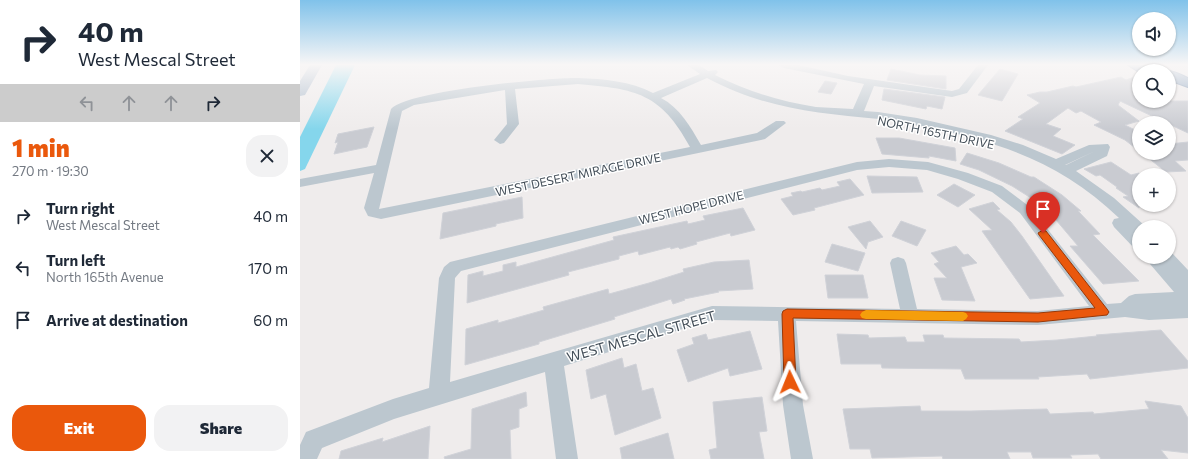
<!DOCTYPE html>
<meta charset="utf-8">
<style>
body{margin:0;font-family:Commissioner,sans-serif;background:#f2f2f3;color:#1f2937;height:100vh;display:flex;flex-direction:column;font-size:15px;white-space:nowrap}
*{box-sizing:border-box;margin:0}
p{font-size:13px;color:#747a83}
.icon{flex:none;width:22px;height:22px;fill:none;stroke:currentColor;stroke-width:2;stroke-linecap:round;stroke-linejoin:round}
.map{position:relative;flex:1;overflow:hidden}
.sheet{display:flex;flex-direction:column;background:#fff;width:300px}
.sheet>*{flex:none}
.banner{background:#fff;color:#1f2937;overflow:hidden}
.controls{position:absolute;left:832px;top:12px;display:grid;gap:8px}
.controls a{display:grid;place-items:center;width:44px;height:44px;border-radius:50%;background:#fff;box-shadow:0 1px 3px #0004;font-size:20px}
.pin{position:absolute;display:grid;place-items:center;width:34px;height:34px;color:#fff;margin:-41px -17px;border-radius:50% 50% 50% 0;rotate:-45deg;box-shadow:0 0 4px #0007}
.pin .icon{rotate:45deg}
.me{position:absolute;width:44px;margin:-22px;rotate:358deg;stroke-linejoin:round;filter:drop-shadow(0 0 3px #0008)}
.turn{display:flex;align-items:center;gap:14px;height:84px;padding:0 12px;font-size:18px}
.turn .icon{width:52px;height:52px;stroke-width:2.5}
.turn b{display:block;font-size:28px;line-height:34px}
.lanes{display:flex;align-items:center;height:38px;padding:0 12px;background:#0003;justify-content:center;gap:20px;direction:ltr}
.lanes .off{opacity:.35}
.round{display:grid;place-items:center;flex:none;width:42px;height:42px;border-radius:16px;background:#f2f2f3}
.summary{display:flex;align-items:center;justify-content:space-between;height:68px;padding:0 12px}
h1{font-size:24px;font-weight:800;line-height:30px;color:#ea580c}
.cta{display:flex;gap:8px;margin-top:auto;padding:8px 12px}
.cta a{flex:1;height:46px;border-radius:16px;background:#ea580c;color:#fff;font-size:16px;font-weight:800;line-height:46px;text-align:center}
.cta a+a{background:#f2f2f3;color:#1f2937}
ul{padding:0;list-style:none}
li{display:flex;align-items:center;gap:12px;height:52px;padding:0 12px}
li div{flex:1}
li b{display:block;font-size:15px}
li em{font-style:normal}
main{display:flex;flex:1;min-height:0}
.map>svg:first-child{display:block}
.water{fill:#85d6ec}
.building{fill:#c9cbd1;stroke:#d0d2d8}
.lines{fill:none;stroke-linecap:round;stroke-linejoin:round}
.highway-casing{stroke:#6e89a8;stroke-width:2}
.minor{fill:#bcc7cf;fill-rule:evenodd}
.major{fill:#abbbcc;fill-rule:evenodd}
.highway{fill:#839ebc;fill-rule:evenodd}
.route{fill:#ea580c;stroke:#983908}
.slow{fill:#f59e0b}
.labels{text-anchor:middle;dominant-baseline:central;stroke-width:3;stroke-linejoin:round;paint-order:stroke}
.street-label{font-size:12px;fill:#444f59;stroke:#fff}
.near-street-label{font-size:14px;fill:#444f59;stroke:#fff}
</style>
<main>
<section class="sheet">
<div class="banner">
<div class="turn"><svg class="icon" aria-label="right" viewBox="0 0 24 24"><path d="M7 20v-9h11M14 6l5 5-5 5"/></svg><div><b>40 m</b>West Mescal Street</div></div>
<div class="lanes"><svg class="icon off" aria-label="left" viewBox="0 0 24 24"><path d="M17 20v-9H6M10 6l-5 5 5 5"/></svg><svg class="icon off" aria-label="ahead" viewBox="0 0 24 24"><path d="M12 20V5M6 11l6-6 6 6"/></svg><svg class="icon off" aria-label="ahead" viewBox="0 0 24 24"><path d="M12 20V5M6 11l6-6 6 6"/></svg><svg class="icon" aria-label="right" viewBox="0 0 24 24"><path d="M7 20v-9h11M14 6l5 5-5 5"/></svg></div>
</div>
<div class="summary"><div><h1>1 min</h1><p>270 m · 19:30</p></div><a class="round"><svg class="icon" aria-label="close" viewBox="0 0 24 24"><path d="M6 6l12 12M18 6L6 18"/></svg></a></div>
<ul>
<li><svg class="icon" aria-label="right" viewBox="0 0 24 24"><path d="M7 20v-9h11M14 6l5 5-5 5"/></svg><div><b>Turn right</b><p>West Mescal Street</p></div><em>40 m</em></li>
<li><svg class="icon" aria-label="left" viewBox="0 0 24 24"><path d="M17 20v-9H6M10 6l-5 5 5 5"/></svg><div><b>Turn left</b><p>North 165th Avenue</p></div><em>170 m</em></li>
<li><svg class="icon" aria-label="arrive" viewBox="0 0 24 24"><path d="M6 21V4h12l-3 4 3 4H6"/></svg><div><b>Arrive at destination</b></div><em>60 m</em></li>
</ul>
<div class="cta"><a>Exit</a><a>Share</a></div>
</section>
<div class="map">
<svg width="888" height="459" viewBox="0 0 888 459">
<rect width="100%" height="100%" fill="#efecec"/>
<path class="water" d="M36 65H55L5 169 0 171V137Z"/>
<path class="building" d="M591 69 620 75 646 76V89L587 80Z
M700 69 718 74 702 101 678 95Z
M839 75V101H888V133L820 101 818 105 839 121 825 125 839 132V151L825 140 794 125 801 122 781 111 776 113 768 108 746 124 761 129 753 136 775 145 762 154 705 131 723 119 718 117 740 103 727 95 740 92H747L773 86 776 87 821 77 826 80Z
M525 81 537 83 531 94 518 92Z
M584 89 645 97 642 109 627 106 626 109 582 100Z
M74 127 67 147 34 154 38 142 35 143 38 134Z
M576 138H599L655 148 656 161 629 156V158L582 154Z
M888 142V160L875 161 886 171 866 172 842 153H869V144Z
M667 153 699 163 731 177H734L762 195 781 211H778L800 234 793 235 839 281 803 284 770 246H778L756 220 731 198 712 186 679 170 660 164Z
M811 162 831 175 839 173V208L823 197 828 196 816 188 817 187 800 175 796 176 784 169Z
M567 176 617 177 623 192 572 193Z
M550 179 564 195 514 208 515 210 493 215 481 199 493 196 491 193 501 191 502 192 520 188 522 190 540 186 537 182Z
M654 184 675 195 658 207 637 195Z
M222 197 223 218 196 224V226L140 239 143 213Z
M693 202 700 209 697 210 711 222 722 236 764 296 730 299 682 231 692 230 669 209Z
M443 208 455 230 431 236 430 233 396 242 397 244 380 249 378 247 371 249 370 247 339 255 338 251 319 256V259L268 272 269 275 167 303 168 275 183 271V276L203 271V265L216 262V267L314 240 313 237 387 221 388 224 405 220 403 216Z
M570 221 583 237 568 242 566 249 548 227Z
M601 221 626 230 617 246 592 236Z
M532 244 565 253 558 271 525 262Z
M656 246 664 255 668 254 677 263 661 267 675 301 642 300 634 278H647L634 264 639 262 631 253Z
M449 260 453 289 418 291 419 292 384 299 385 300 373 304 371 299 314 317 315 319 239 342V344L165 365 166 329 198 320V323L244 310 243 307 308 289 309 294 349 283 384 272 383 269 414 262Z
M525 275H563L568 298H528Z
M861 330 888 361V368L790 379 787 374 738 377 739 379H665L661 369 582 368 581 364H541L537 334 568 335 569 338 605 337 607 342H625L623 335H643L644 338 719 339 721 342 757 340 797 336 796 335Z
M450 331 462 369 430 376 428 368 388 382 377 350 394 344 392 338 406 334 408 340Z
M322 358 324 368 336 364 342 391 353 388 361 418 315 435 306 394 291 399 286 370Z
M226 392 227 406 219 409V427L210 430 211 459H145L144 457 171 449 172 409Z
M462 397 467 431 459 432 464 459H411L409 450 417 448 413 402Z
M845 401 881 406 888 418V453L861 450 868 459H801L798 454 770 455 772 458H733L731 452H707L710 459H643L642 456 572 458 570 449H550L543 409 620 406 621 411H671L747 409 750 414 793 412 794 414 849 409Z
M130 426 128 459H39L41 451 83 438 82 442Z
M368 433 374 459H322L320 448Z"/>
<g class="lines">
<defs>
<path id="highway" d="M828 65H847L856 71 839 72Z
M868 71C875 71 881 75 888 78V87L869 80V71Z"/>
</defs>
<use href="#highway" class="highway-casing"/>
<path class="minor" d="M387 65H399L408 71 416 70 418 72 415 75C447 91 481 102 516 107 528 108 541 108 553 109L564 84 484 68 479 65H498L548 76 652 91 659 89 678 65H688L667 93 652 97 574 86 564 111 578 112 617 118 691 135 723 145 756 159 789 145 808 144 810 147 807 156 776 171 814 198 844 225 845 227H839V249L834 248 814 227 812 223 814 219 819 218C764 165 704 143 630 128 613 125 596 120 579 119 516 113 466 109 407 78L361 98C380 108 390 126 401 145L457 133 476 121H484L486 123 465 139 461 140 81 219 68 216 64 208 74 173 0 187V179L76 165 91 109C105 91 252 77 279 78 303 79 331 81 353 93L400 74ZM278 84C336 89 361 93 390 147L79 209 102 111 114 105 205 90 207 124 194 140 200 144 204 143 219 124 215 89ZM795 151 766 165H765Z
M589 159 628 162 668 173 702 186 730 207 807 304 821 303 829 296 835 294 874 292 844 257H869V252L872 253 888 270V318L849 320 825 317 738 325 496 321 503 405 513 459H491L483 405 478 321 412 320 264 366 278 459H256L245 372 94 419 22 448 17 459H0V445L6 432 93 399 129 388 139 278 144 267 150 262 557 162ZM589 167 627 170 658 179 692 192 720 213 789 306 738 311 617 309 606 263 604 259 598 257 592 259 590 263 600 309 412 306 150 382 155 278 161 271 557 170Z"/>
<path class="major" d="M10 65H22L5 95 0 96V81Z"/>
<use href="#highway" class="highway"/>
</g>
<linearGradient id="sky" x2="0" y2="1"><stop stop-color="#80c2ea"/><stop offset="0.5" stop-color="#f8f6f6"/><stop offset="1" stop-color="#f8f6f6" stop-opacity="0"/></linearGradient>
<rect width="888" height="129" fill="url(#sky)"/>
<path class="route" d="M743 230 746 231 807 309 809 312 807 315 738 322 493 318 496 382 494 386 490 388 486 386 484 382 482 314 483 311 487 309 738 313 795 308 739 235 738 233Z"/>
<path class="slow" d="M566 310 663 312 666 313 668 316 666 319 663 321 566 319 562 318 560 315 562 312Z"/>
<g class="labels">
<g class="street-label">
<text transform="translate(636 132) rotate(12)">NORTH 165TH DRIVE</text>
<text transform="translate(278 174) rotate(-12)">WEST DESERT MIRAGE DRIVE</text>
<text transform="translate(391 207) rotate(-14)">WEST HOPE DRIVE</text>
</g>
<g class="near-street-label">
<text transform="translate(341 336) rotate(-16)">WEST MESCAL STREET</text>
</g>
</g>
</svg>
<div class="controls">
<a><svg class="icon" aria-label="sound" viewBox="0 0 24 24"><path d="M4 9h4l5-4v14l-5-4H4zM17 9q2 3 0 6"/></svg></a>
<a><svg class="icon" aria-label="search" viewBox="0 0 24 24"><circle cx="10" cy="10" r="6"/><path d="M15 15l6 6"/></svg></a>
<a><svg class="icon" aria-label="layers" viewBox="0 0 24 24"><path d="M12 4l9 5-9 5-9-5zM3 14l9 5 9-5"/></svg></a>
<a>+</a>
<a>−</a>
</div>
<div class="pin" style="left:743px;top:233px;background:#d93025"><svg class="icon" aria-label="arrive" viewBox="0 0 24 24"><path d="M6 21V4h12l-3 4 3 4H6"/></svg></div>
<svg class="me" style="left:490px;top:382px" viewBox="-20 -20 40 40"><path d="M0-17L14 15 0 8-14 15z" fill="#ea580c" stroke="#fff" stroke-width="4"/></svg>
</div>
</main>
